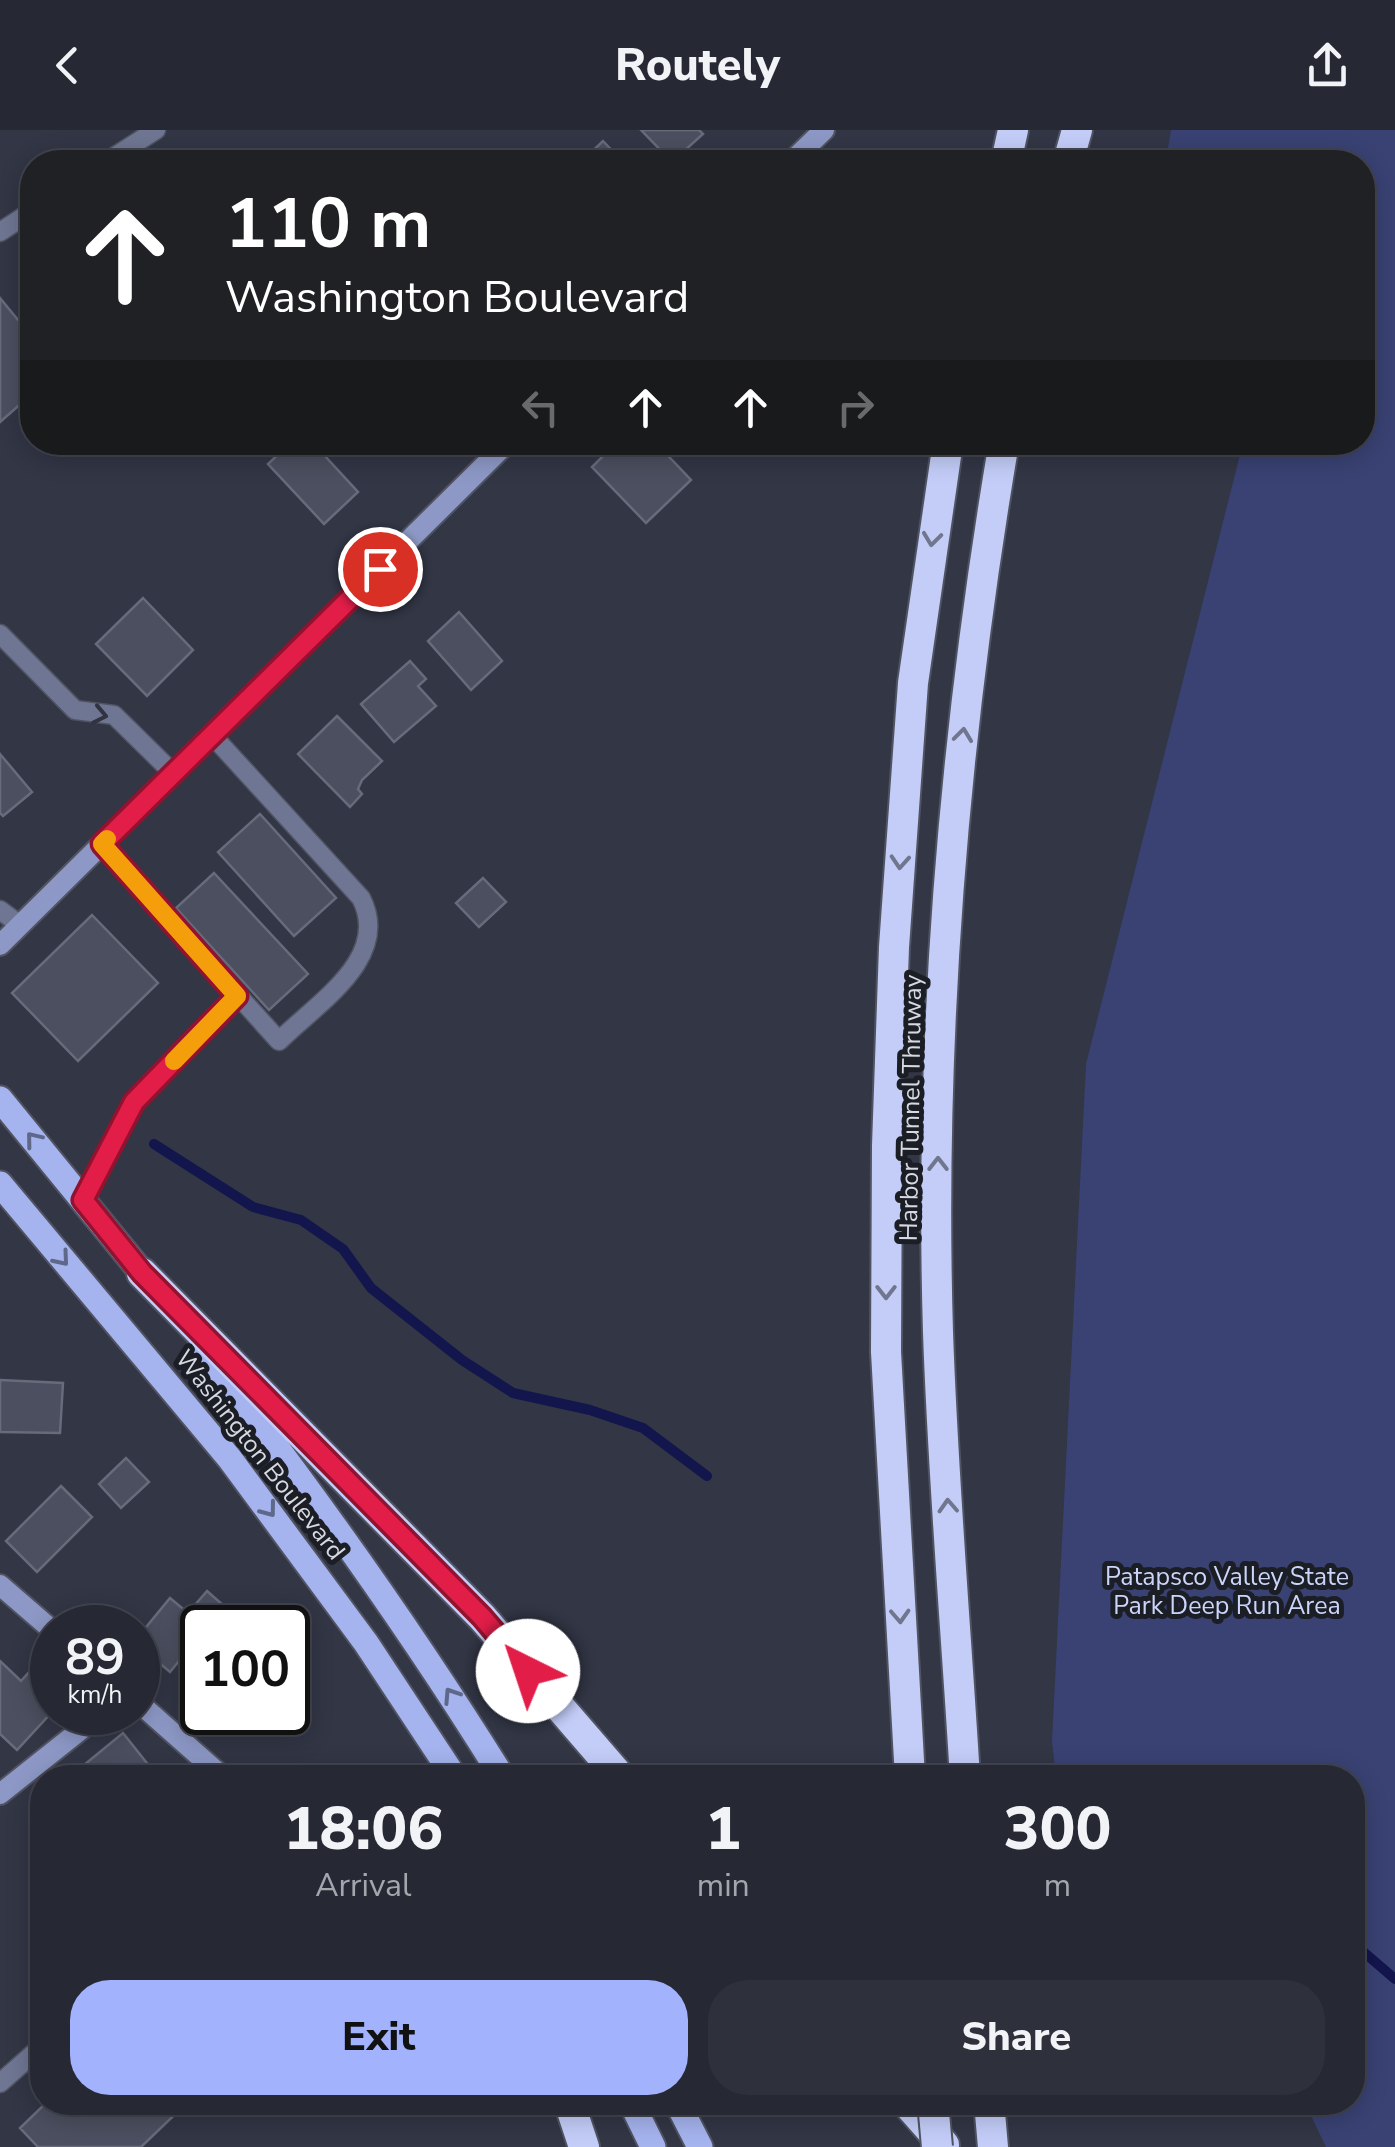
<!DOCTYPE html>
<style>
body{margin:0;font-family:"Nunito Sans",sans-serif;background:#2e303c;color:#f1f3f6;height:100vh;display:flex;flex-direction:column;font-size:38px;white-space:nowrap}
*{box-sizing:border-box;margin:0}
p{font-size:32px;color:#a4a6ac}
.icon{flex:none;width:55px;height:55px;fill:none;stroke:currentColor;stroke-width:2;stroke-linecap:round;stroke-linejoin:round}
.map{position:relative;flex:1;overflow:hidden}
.drawer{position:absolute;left:30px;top:1635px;width:1335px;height:350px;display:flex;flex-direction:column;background:#262834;border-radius:40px;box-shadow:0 5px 25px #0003,0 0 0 2px #42444f}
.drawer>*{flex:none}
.top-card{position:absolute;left:20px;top:20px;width:1355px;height:305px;border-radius:40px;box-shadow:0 5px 25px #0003,0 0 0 2px #42444f;background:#202124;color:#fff;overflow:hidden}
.speed{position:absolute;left:30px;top:1475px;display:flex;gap:20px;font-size:50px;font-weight:700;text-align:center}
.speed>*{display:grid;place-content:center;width:130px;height:130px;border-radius:50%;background:#262834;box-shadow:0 5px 25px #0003,0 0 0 2px #42444f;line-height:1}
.speed small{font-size:25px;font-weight:400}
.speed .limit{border:5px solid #111;border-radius:15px;background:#fff;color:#111}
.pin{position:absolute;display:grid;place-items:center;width:85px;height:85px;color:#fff;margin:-42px;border:5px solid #fff;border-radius:50%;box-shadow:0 2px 10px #0007}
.me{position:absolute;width:110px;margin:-55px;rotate:319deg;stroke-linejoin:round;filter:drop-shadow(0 0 8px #0008)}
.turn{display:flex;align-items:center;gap:35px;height:210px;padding:0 40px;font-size:45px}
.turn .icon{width:130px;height:130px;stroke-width:2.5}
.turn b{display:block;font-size:70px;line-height:85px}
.lanes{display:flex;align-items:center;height:95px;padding:0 40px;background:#0003;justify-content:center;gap:50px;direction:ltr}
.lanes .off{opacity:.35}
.eta{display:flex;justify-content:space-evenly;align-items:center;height:170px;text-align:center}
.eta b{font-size:60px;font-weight:800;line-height:70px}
.action{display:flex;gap:20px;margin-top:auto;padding:20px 40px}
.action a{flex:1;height:115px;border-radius:40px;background:#a2b2fd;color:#111;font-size:40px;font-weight:800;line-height:115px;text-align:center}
.action a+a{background:#2e303c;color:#f1f3f6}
header{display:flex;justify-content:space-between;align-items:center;height:130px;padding:0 40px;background:#262834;font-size:45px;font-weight:800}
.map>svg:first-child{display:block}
.green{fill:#394273}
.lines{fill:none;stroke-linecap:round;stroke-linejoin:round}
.stream{stroke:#13154d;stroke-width:10}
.building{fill:#4b4f5f;stroke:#676b7c;stroke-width:2.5}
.lane-casing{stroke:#505361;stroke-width:21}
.secondary-casing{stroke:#505361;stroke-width:24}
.primary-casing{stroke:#505361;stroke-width:29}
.highway-casing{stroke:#505361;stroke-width:34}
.lane{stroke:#6f7693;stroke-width:18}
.secondary{stroke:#8d98c6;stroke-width:20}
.primary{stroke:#a5b3ee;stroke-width:25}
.highway{stroke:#c3cdf8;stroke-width:30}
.highway-bridge-casing{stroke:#505361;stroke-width:34;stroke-linecap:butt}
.highway-bridge{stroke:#c3cdf8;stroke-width:30}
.oneway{stroke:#70768e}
.oneway2{stroke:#313440}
.oneway3{stroke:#60688a}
.route-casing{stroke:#92132f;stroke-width:25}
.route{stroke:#e11d48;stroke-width:18}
.slow{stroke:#f59e0b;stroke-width:18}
.labels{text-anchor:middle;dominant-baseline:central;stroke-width:10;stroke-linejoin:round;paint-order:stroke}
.street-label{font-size:25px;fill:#d6d9e2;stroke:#1c1e25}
.park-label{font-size:25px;fill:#cbd5fa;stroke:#1c1e25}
</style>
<header><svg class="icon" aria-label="back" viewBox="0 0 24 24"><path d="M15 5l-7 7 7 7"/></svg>Routely<svg class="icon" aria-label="share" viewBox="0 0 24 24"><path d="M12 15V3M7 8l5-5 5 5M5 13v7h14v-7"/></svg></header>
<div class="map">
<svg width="1395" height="2017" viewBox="0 0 1395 2017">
<rect width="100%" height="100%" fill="#323645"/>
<path class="green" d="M1171 0H1395V2017H1326L1305 1973 1352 1972V1648L1056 1647 1052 1611 1086 934 1243 313 1362 312V32H1171L1166 30Z"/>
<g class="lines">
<path class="stream" d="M154 1014 253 1077 301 1090 343 1119 371 1158 462 1230 513 1263 590 1280 643 1298 707 1346
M1147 1641 1161 1648
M1352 1812 1395 1849"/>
</g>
<path class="building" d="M641 0H699L703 4 672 32Z
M603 11 623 32H581Z
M0 168 32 207V264L0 292Z
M291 312H312L358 362 324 394 268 334Z
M617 312H655L691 350 646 393 592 337Z
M143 468 193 520 147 566 96 514Z
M459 482 502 531 471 560 428 511Z
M410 531 426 549 418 556 436 576 394 612 361 574Z
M337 586 382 631 362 650 358 659 362 664 350 677 298 624Z
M0 624 32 662 3 686 0 683Z
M260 684 336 768 294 806 218 722Z
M214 743 308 844 269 880 176 778Z
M483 748 506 772 479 797 456 773Z
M92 785 158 853 78 931 12 863Z
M0 1250 63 1253 60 1303 0 1302Z
M126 1328 149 1352 121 1378 99 1354Z
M61 1356 92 1387 37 1442 6 1411Z
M207 1461 224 1476 170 1542 138 1515V1507L170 1468 188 1483Z
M0 1531 21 1551 30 1541 52 1562V1582L17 1620 0 1604Z
M123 1603 158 1647 69 1648 84 1635Z
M47 1972H188L141 2017H38L20 1998Z"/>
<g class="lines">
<defs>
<path id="lane" d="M106 32 156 0
M0 102 32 81
M0 504 75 580 114 585 173 643
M102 714 279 911C317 873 392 828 361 768L212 605
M0 780 20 795
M83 1070 134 972 237 866
M0 1953 42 1916"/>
<path id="secondary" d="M791 32 824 0
M0 815 508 312
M0 1455 52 1500
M138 1572 224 1648
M0 1664 103 1582"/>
<path id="primary" d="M0 969 152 1155
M0 1054 230 1329 366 1513 455 1648
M201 1218C309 1357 410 1498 503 1648
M631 1972 653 2017
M677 1972 700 2017"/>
<path id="highway" d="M1006 32 1013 0
M1068 32 1077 0
M142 1143 482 1487 621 1648
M910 1648 886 1222 887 1016 894 817 913 553 948 312
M965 1648C956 1499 943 1350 938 1202 929 904 954 606 1004 312
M569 1972 584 2017
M906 1972 944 2015
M989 1972 993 2017"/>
</defs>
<use href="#lane" class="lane-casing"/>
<use href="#secondary" class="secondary-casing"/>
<use href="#primary" class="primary-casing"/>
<use href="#highway" class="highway-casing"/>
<use href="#lane" class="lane"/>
<use href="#secondary" class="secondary"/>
<use href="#primary" class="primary"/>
<use href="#highway" class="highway"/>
<defs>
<path id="highway-bridge" d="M933 1972 937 2017"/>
</defs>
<use href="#highway-bridge" class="highway-bridge-casing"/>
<use href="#highway-bridge" class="highway-bridge"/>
</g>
<defs><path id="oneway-chevron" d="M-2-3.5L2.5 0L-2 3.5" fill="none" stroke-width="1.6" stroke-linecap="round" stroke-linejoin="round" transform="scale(2.5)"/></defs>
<g class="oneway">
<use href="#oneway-chevron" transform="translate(932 409) rotate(97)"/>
<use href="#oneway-chevron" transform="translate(963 605) rotate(-83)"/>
<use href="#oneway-chevron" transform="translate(900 732) rotate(94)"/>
<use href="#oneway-chevron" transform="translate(938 1034) rotate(-90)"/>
<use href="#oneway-chevron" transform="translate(886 1162) rotate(90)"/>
<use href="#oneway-chevron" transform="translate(948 1376) rotate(-93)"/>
<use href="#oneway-chevron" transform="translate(900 1486) rotate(87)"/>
</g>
<use class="oneway2" href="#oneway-chevron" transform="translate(100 585) rotate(12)"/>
<g class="oneway3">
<use href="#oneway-chevron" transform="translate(33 1009) rotate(-129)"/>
<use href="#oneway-chevron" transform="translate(62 1129) rotate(50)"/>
<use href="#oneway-chevron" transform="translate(269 1380) rotate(53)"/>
<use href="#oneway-chevron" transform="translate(451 1565) rotate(-123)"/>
</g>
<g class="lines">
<defs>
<path id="route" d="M380 439 102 714 237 866 134 972 83 1070 142 1143 482 1487 528 1541"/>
</defs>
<use href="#route" class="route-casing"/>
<use href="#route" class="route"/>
<path class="slow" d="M107 709 102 714 237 866 174 931"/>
</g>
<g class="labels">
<g class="street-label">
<text transform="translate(911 978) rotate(-89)">Harbor Tunnel Thruway</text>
<text transform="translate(260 1325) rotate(52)">Washington Boulevard</text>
</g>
<g class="park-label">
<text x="1227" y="1447">Patapsco Valley State<tspan x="1227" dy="29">Park Deep Run Area</tspan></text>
</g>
</g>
</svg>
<div class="speed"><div>89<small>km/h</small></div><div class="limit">100</div></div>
<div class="pin" style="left:380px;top:439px;background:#d93025"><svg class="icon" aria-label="arrive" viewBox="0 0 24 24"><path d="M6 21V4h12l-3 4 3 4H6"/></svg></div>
<svg class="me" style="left:528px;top:1541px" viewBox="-20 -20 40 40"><circle r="19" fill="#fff"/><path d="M0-13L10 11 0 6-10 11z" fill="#e11d48"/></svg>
<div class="top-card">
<div class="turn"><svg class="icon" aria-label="ahead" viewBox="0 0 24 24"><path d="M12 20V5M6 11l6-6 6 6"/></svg><div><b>110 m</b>Washington Boulevard</div></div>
<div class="lanes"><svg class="icon off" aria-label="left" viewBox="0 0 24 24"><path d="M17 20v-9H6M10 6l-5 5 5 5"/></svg><svg class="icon" aria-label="ahead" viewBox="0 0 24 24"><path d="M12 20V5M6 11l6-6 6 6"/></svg><svg class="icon" aria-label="ahead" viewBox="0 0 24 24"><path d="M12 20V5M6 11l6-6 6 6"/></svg><svg class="icon off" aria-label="right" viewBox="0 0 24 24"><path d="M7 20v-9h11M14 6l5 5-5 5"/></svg></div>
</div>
<section class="drawer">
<div class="eta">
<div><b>18:06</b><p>Arrival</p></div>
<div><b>1</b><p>min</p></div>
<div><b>300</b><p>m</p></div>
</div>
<div class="action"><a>Exit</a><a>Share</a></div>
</section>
</div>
